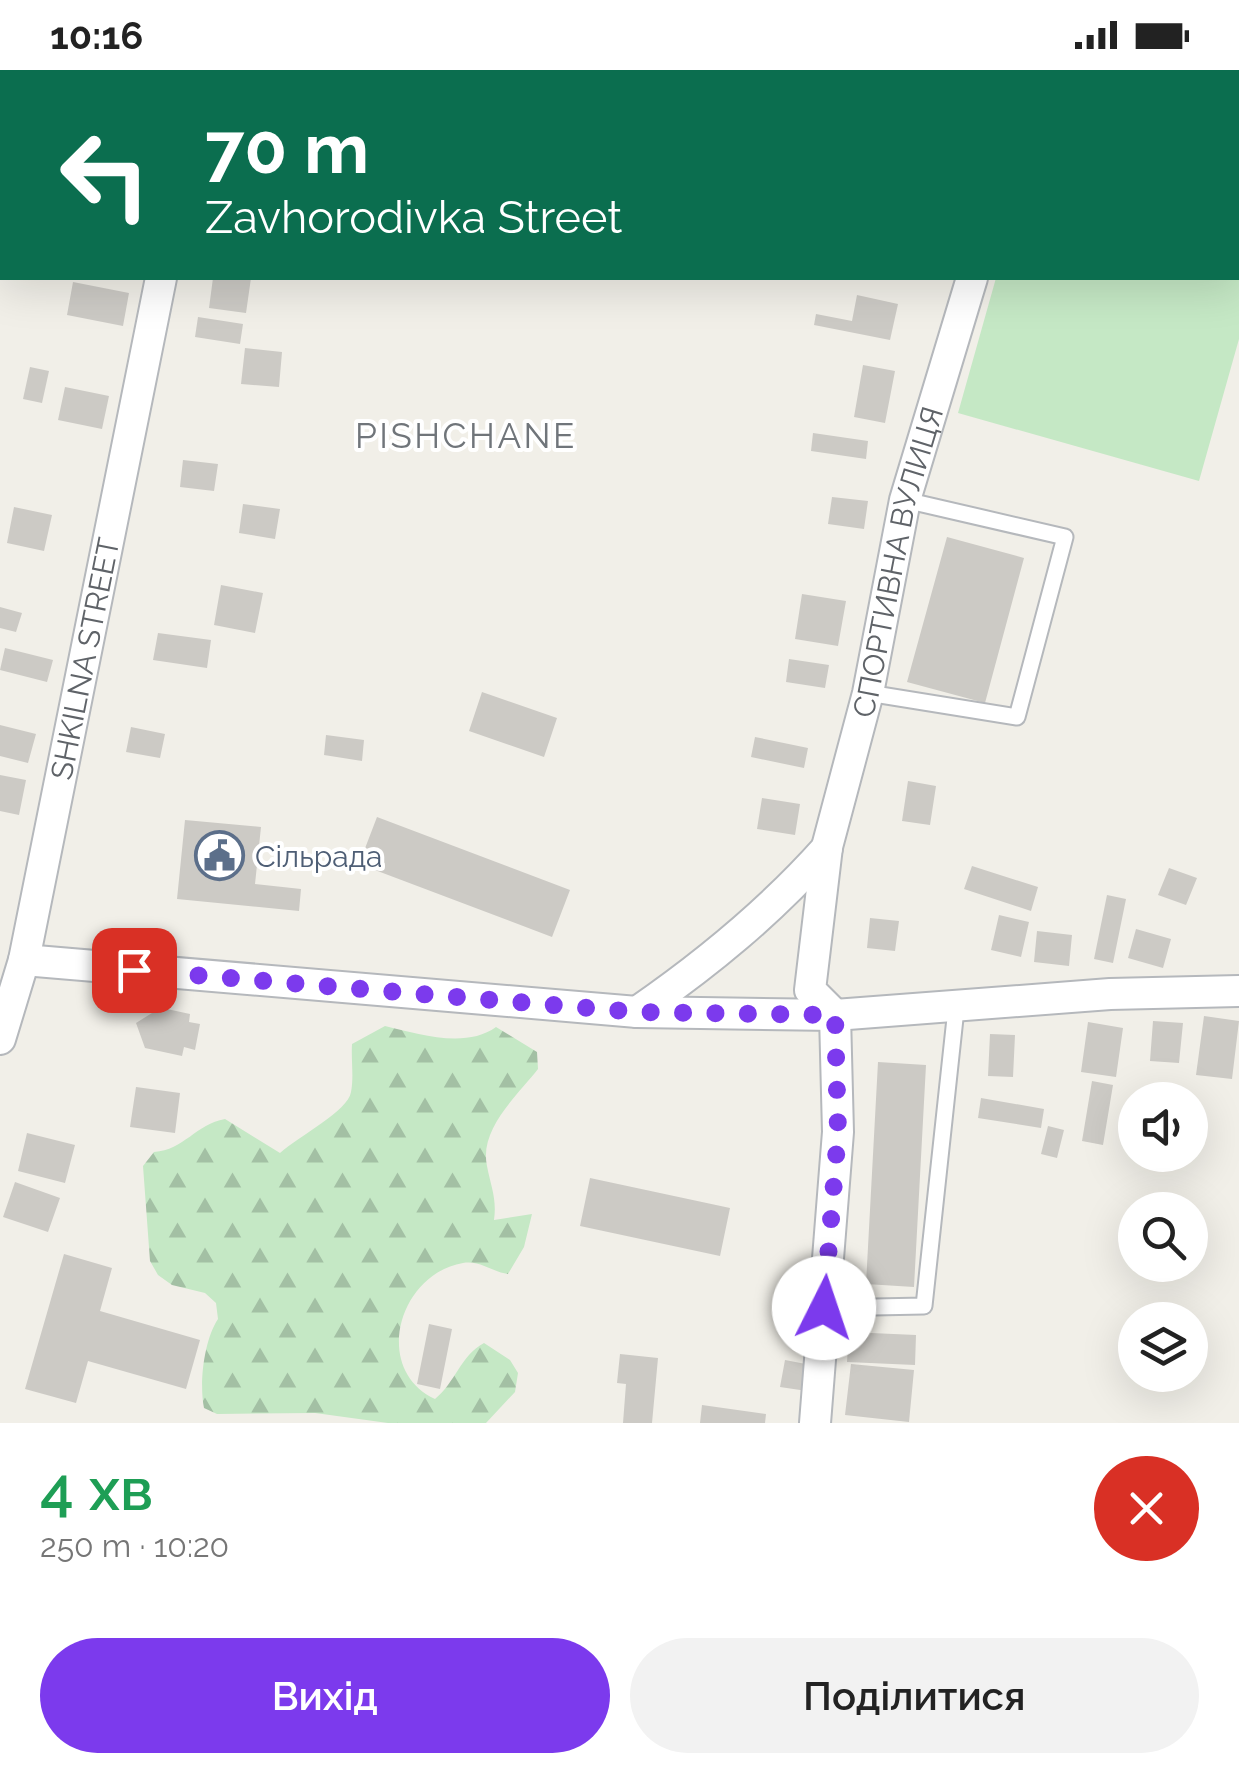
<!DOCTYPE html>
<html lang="uk">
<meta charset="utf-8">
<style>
body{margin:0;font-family:Raleway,sans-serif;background:#f2f2f2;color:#222;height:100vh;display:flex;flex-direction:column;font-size:38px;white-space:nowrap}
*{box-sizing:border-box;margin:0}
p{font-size:32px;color:#767676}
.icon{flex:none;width:55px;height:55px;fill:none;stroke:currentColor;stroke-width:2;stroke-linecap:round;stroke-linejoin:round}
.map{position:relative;height:1353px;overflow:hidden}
.sheet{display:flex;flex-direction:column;background:#fff;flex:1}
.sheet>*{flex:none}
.hud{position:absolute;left:0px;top:0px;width:1240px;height:210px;box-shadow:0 10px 40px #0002;background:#0b6e4f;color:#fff;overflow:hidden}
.fabs{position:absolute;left:1118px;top:1012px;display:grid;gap:20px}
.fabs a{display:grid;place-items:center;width:90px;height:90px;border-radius:50%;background:#fff;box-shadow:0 10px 40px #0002;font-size:50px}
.pin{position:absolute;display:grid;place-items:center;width:85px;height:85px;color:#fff;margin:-42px;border-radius:20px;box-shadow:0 5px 15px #0006}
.me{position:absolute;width:110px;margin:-55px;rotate:4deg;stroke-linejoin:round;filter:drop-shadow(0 0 8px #0008)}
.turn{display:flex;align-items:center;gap:35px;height:210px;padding:0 40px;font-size:45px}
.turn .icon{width:130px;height:130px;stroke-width:2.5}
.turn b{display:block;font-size:70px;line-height:85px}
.round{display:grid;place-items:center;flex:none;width:105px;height:105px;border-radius:52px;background:#f2f2f2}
.summary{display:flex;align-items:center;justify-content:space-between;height:170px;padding:0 40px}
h1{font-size:60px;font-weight:600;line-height:75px;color:#1e9e55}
.cta{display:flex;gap:20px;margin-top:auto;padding:20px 40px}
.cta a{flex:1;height:115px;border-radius:60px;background:#7c3aed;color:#fff;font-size:40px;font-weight:600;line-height:115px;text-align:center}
.cta a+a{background:#f2f2f2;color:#222}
.status{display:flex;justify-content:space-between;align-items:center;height:70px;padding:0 50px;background:#fff;direction:ltr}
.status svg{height:28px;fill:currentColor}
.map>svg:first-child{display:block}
.forest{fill:url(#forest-firs)}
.pitch{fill:#c5e8c5}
.building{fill:#cccac5}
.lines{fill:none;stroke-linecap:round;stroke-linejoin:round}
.lane-casing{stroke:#b5b8bc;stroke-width:19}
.street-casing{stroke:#b5b8bc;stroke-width:34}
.lane{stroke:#fff;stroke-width:15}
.street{stroke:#fff;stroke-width:30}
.route{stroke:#7c3aed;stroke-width:18;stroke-dasharray:0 32.4}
.labels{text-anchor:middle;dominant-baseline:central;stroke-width:8;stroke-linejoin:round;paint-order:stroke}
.street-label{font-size:30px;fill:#5f6368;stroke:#fff}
.service-label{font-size:30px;fill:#4e5e75;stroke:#fff;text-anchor:start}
.quarter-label{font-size:35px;letter-spacing:2.5px;fill:#70757a;stroke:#fff}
</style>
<div class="status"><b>10:16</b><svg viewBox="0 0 49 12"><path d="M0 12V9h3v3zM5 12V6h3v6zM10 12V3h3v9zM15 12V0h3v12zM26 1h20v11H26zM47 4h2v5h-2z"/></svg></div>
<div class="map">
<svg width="1239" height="1353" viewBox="0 0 1239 1353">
<defs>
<pattern id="forest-firs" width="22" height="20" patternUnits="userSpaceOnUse" patternTransform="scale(2.5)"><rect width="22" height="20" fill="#c5e8c5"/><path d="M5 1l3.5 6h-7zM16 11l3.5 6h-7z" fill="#a3c0a4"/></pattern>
</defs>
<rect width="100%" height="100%" fill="#f1efe8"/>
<path class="forest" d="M385 956C418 964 466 979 496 957L537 982 538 999C517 1026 479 1059 487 1096 491 1117 497 1129 494 1150L532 1144 524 1177 508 1204C492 1202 480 1190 463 1193 398 1204 372 1300 435 1329 455 1313 461 1285 484 1273L510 1290 518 1303 515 1322 486 1353H388L315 1343 217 1344 204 1338C199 1313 204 1270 218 1249L216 1233 205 1223 172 1215 158 1205 150 1191 143 1096 154 1082C184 1080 196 1054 225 1049L280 1083C299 1066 348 1041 351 1022 354 1007 351 989 352 974Z"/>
<path class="pitch" d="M1239 9V269L1199 411 958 343 996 208H1238Z"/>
<path class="building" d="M213 208H251L246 243 209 238Z
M73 212 129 223 123 256 67 245Z
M857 225 898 234 890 270 814 255 816 244 852 251Z
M198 247 243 254 240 274 195 267Z
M245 278 282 282 279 317 241 314Z
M863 295 895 301 885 353 854 347Z
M30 297 49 301 42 333 23 329Z
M65 317 109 326 102 359 58 350Z
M813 363 868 371 866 389 811 381Z
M183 390 218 394 214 421 180 417Z
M832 427 868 431 864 459 828 454Z
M243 434 280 439 275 469 239 463Z
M14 437 52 445 44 481 7 473Z
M947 467 1024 488 985 633 907 612Z
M221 515 263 523 255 563 214 555Z
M802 524 846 531 838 576 795 569Z
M0 537 22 543 16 562 0 558Z
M158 563 211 570 207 598 153 590Z
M5 578 53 590 47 612 0 600Z
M789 589 829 595 825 618 786 612Z
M482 622 557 648 544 687 469 661Z
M0 655 36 664 28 693 0 686Z
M131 657 165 664 160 688 126 682Z
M326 665 364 670 362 691 324 685Z
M755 667 808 678 804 698 751 687Z
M0 705 26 710 19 745 0 741Z
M908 711 936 716 930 755 902 751Z
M762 728 800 734 795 765 757 759Z
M377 747 570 820 552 867 359 794Z
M185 750 261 757 255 814 301 819 299 841 177 829Z
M972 796 1038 817 1031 841 964 819Z
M1169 798 1197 808 1186 835 1158 825Z
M1107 825 1126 829 1113 893 1094 889Z
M999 845 1029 852 1021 887 991 880Z
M870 848 899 851 895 881 867 878Z
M1136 859 1171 869 1163 898 1128 888Z
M1037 861 1072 865 1069 896 1034 892Z
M153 936 190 944 189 952 200 954 195 980 184 977 182 986 145 978 136 953 152 943Z
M1204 946 1239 951 1232 1009 1196 1005Z
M1153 951 1183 953 1179 993 1150 991Z
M1088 952 1123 958 1116 1007 1081 1002Z
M990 964 1015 965 1013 1007 988 1006Z
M878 992 926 995 914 1217 866 1214Z
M1092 1011 1113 1015 1103 1075 1082 1071Z
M136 1017 180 1023 175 1063 130 1057Z
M981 1028 1044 1039 1041 1058 978 1048Z
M1048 1056 1064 1060 1057 1088 1041 1084Z
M27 1063 75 1075 65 1113 18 1101Z
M590 1108 730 1138 720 1186 580 1156Z
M15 1112 60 1128 48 1162 3 1147Z
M64 1184 112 1198 100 1241 200 1270 186 1319 88 1291 76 1333 25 1319Z
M429 1254 452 1259 440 1319 417 1314Z
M849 1262 916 1265 915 1295 847 1292Z
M620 1284 658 1288 652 1353H623L626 1314 617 1313Z
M785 1290 811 1295 807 1321 780 1317Z
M851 1294 914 1300 909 1352 845 1345Z
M702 1335 766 1344 765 1353H700Z"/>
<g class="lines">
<defs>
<path id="lane" d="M868 623 1017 647 1065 467 905 430
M824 1238 924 1236 956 939"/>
<g id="street">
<path d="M199 2 200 0"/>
<path d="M1033 2 1034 0"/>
<path d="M24 890 637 942 835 945 1110 924 1239 921"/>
<path d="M637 942C708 893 770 842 827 778"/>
<path id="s1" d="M0 969 24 890 161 208"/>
<path id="s2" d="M815 1353 838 1062 835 945 810 920 827 777 868 623 905 430 972 208"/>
</g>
</defs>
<use href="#lane" class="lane-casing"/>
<use href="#street" class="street-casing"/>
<use href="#lane" class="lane"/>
<use href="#street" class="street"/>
</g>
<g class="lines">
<path class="route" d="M134 900 637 942 835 945 838 1062 824 1238"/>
</g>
<defs>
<symbol id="civic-ring" viewBox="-11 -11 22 22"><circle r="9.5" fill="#fff" stroke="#5c6f8a" stroke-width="1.5"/><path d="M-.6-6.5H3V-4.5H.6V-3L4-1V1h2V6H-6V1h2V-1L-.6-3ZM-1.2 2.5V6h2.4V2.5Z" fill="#5c6f8a"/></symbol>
</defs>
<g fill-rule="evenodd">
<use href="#civic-ring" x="192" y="758" width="55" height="55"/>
</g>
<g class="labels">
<g class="street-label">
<text stroke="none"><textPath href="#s2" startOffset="882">СПОРТИВНА ВУЛИЦЯ</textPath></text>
<text stroke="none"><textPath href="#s1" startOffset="390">SHKILNA STREET</textPath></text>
</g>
<g class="service-label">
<text x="255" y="786">Сільрада</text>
</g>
<g class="quarter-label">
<text x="466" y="365">PISHCHANE</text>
</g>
</g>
</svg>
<div class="fabs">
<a><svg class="icon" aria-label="sound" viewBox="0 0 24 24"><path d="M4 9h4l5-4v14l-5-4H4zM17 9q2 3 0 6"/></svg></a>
<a><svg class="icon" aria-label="search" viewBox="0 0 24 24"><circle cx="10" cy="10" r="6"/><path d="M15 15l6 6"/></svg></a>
<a><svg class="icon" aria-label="layers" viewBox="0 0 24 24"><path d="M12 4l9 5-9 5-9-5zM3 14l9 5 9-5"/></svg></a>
</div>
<div class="pin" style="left:134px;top:900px;background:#d93025"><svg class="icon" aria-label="arrive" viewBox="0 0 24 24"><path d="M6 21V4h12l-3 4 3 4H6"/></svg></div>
<svg class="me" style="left:824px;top:1238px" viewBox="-20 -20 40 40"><circle r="19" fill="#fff"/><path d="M0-13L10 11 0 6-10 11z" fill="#7c3aed"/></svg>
<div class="hud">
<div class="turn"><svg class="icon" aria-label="left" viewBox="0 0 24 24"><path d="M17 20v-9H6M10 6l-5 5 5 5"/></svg><div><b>70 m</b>Zavhorodivka Street</div></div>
</div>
</div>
<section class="sheet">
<div class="summary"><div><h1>4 хв</h1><p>250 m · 10:20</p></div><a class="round" style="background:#d93025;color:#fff"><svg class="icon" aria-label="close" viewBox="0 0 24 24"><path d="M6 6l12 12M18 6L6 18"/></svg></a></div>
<div class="cta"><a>Вихід</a><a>Поділитися</a></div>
</section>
